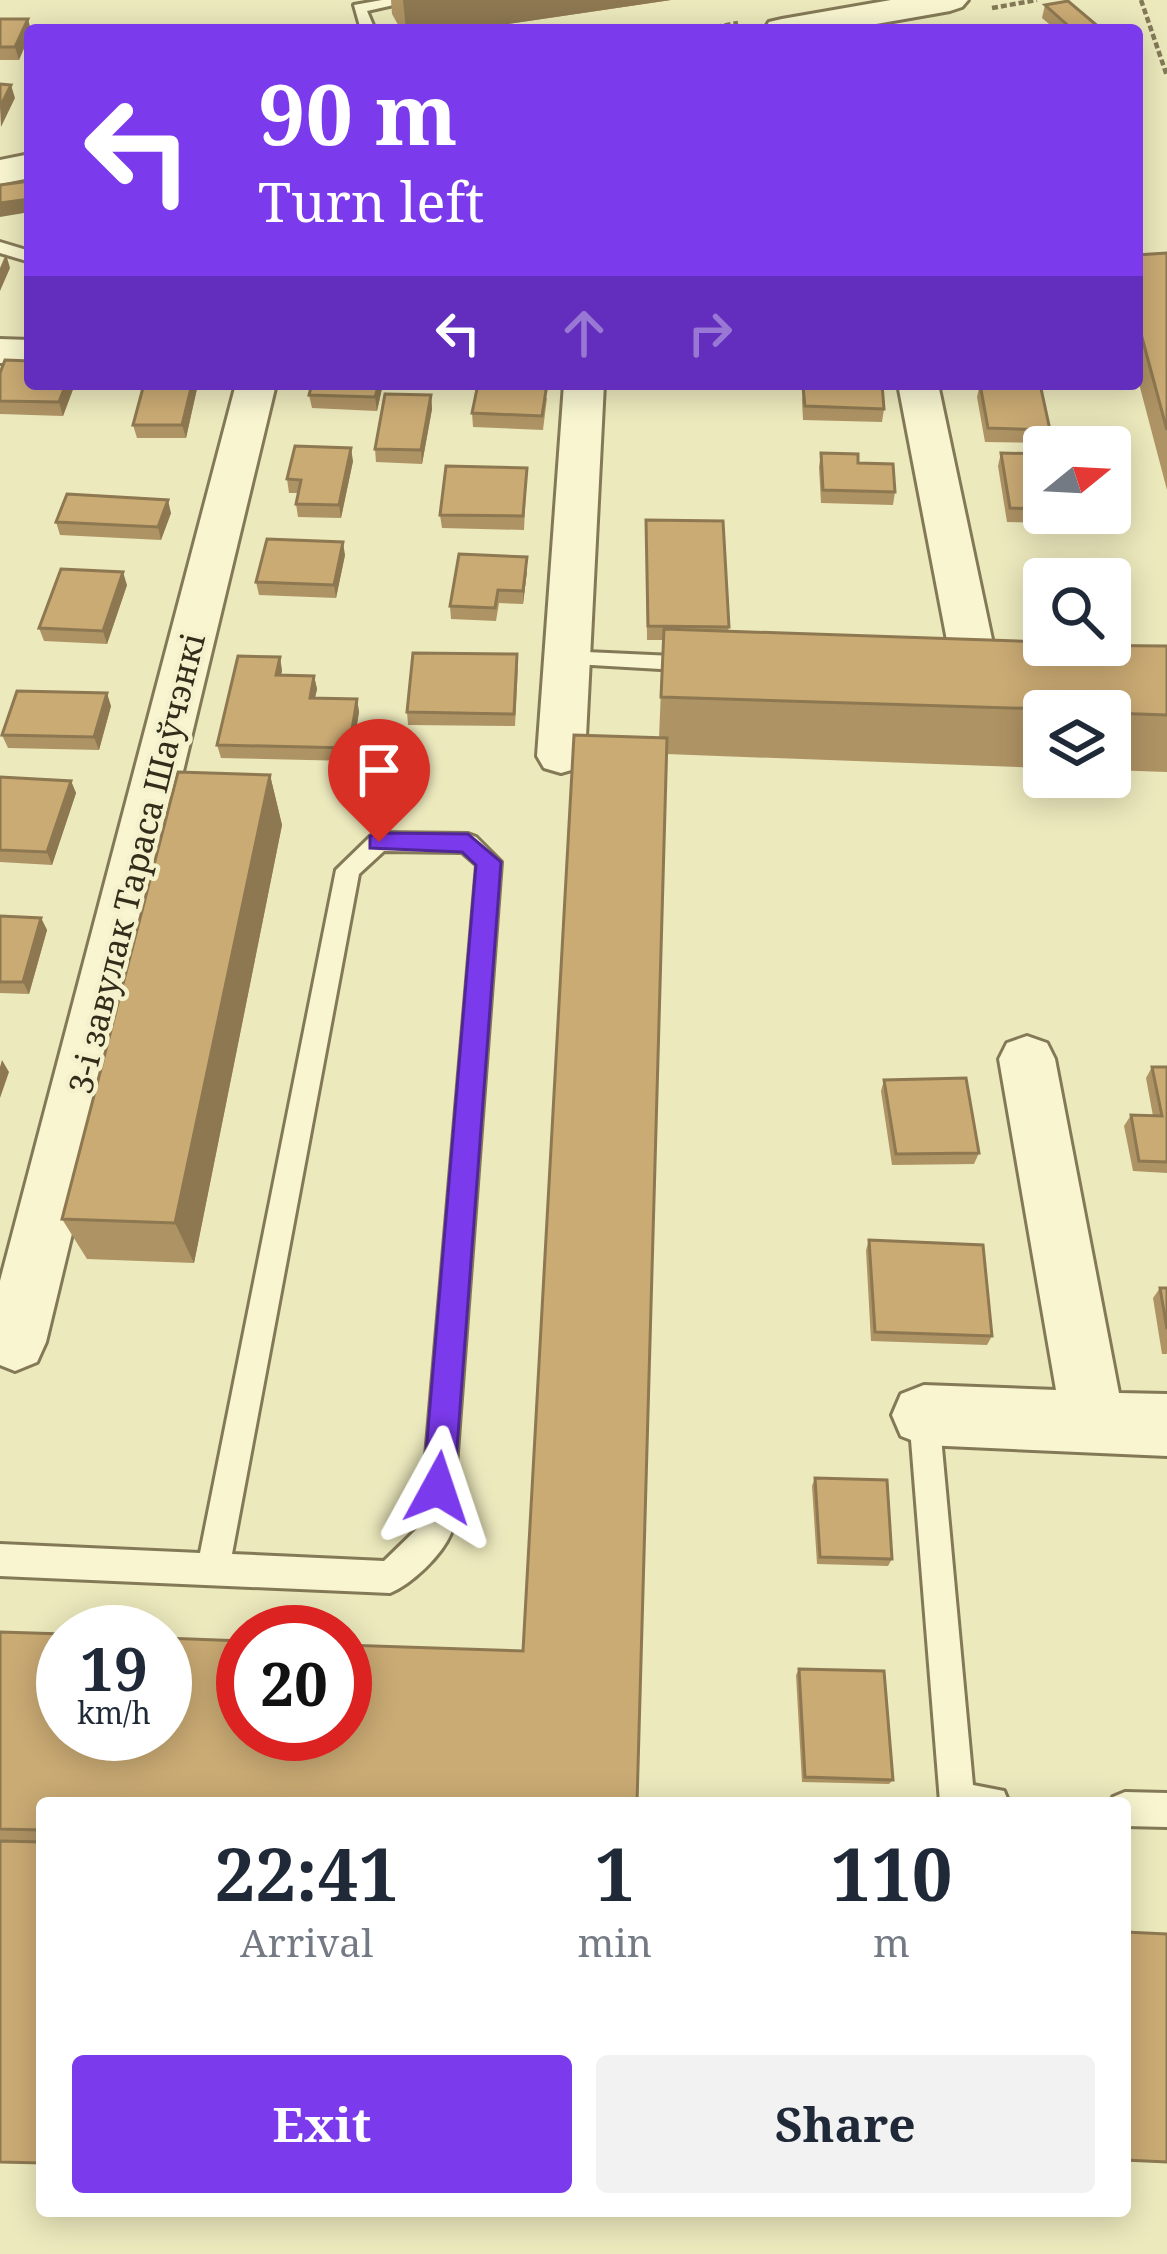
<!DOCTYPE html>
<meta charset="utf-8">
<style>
body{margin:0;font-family:"Noto Serif",serif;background:#f2f2f3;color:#1f2937;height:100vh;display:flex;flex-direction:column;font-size:45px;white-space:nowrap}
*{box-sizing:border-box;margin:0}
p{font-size:39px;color:#747a83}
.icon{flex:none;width:66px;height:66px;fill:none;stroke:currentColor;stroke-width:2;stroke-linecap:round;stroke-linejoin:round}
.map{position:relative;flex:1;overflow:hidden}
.drawer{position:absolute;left:36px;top:1797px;width:1095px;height:420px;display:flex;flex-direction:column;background:#fff;border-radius:12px;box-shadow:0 6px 30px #0003}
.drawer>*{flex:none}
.top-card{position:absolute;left:24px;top:24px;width:1119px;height:366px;border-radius:12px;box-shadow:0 6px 30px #0003;background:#7c3aed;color:#fff;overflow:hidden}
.needle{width:78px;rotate:72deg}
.controls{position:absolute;left:1023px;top:426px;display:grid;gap:24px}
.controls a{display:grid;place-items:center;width:108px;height:108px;border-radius:12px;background:#fff;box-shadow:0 6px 30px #0003;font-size:60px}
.speed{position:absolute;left:36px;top:1605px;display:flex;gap:24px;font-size:60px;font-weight:700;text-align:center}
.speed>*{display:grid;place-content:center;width:156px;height:156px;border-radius:50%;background:#fff;box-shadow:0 6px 30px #0003;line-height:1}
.speed small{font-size:30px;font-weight:400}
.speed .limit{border:18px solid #d22;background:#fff;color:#111}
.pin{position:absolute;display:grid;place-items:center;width:102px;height:102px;color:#fff;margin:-123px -51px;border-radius:50% 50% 50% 0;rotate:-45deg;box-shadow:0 0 12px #0007}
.pin .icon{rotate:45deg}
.me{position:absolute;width:132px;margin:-66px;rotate:5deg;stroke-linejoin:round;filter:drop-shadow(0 0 9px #0008)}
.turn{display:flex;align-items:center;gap:42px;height:252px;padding:0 36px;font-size:54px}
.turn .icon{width:156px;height:156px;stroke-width:2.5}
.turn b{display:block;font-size:84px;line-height:102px}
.lanes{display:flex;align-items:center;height:114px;padding:0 36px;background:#0003;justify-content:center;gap:60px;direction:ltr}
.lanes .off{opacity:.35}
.eta{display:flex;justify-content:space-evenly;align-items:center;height:204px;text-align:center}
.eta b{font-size:72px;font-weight:700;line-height:84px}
.action{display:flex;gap:24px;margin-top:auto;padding:24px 36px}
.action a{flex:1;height:138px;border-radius:12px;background:#7c3aed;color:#fff;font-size:48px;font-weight:700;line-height:138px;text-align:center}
.action a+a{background:#f2f2f3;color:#1f2937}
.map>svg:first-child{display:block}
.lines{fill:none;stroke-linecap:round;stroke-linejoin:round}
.service-casing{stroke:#847957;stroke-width:6}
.minor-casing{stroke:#847957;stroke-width:6}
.tertiary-casing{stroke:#847957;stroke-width:6}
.path{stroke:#847957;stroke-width:4.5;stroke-dasharray:6 3;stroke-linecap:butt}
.service{fill:#f8f5d0;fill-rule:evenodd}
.minor{fill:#f8f5d0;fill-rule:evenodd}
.tertiary{fill:#f8f5d0;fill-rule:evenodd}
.wall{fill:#ae9364}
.shaded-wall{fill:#8d7851}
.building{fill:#caab74;stroke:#8d7851;stroke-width:3}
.route{fill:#7c3aed;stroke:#51269a;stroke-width:3}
.labels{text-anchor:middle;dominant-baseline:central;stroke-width:9;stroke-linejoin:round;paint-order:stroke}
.street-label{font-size:33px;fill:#332c1b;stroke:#f4f1cd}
</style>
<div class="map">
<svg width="1167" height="2254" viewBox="0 0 1167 2254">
<rect width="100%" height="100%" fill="#ece9bd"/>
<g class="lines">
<defs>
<path id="service" d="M382 0H416L367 11 375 30H361L354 5Z
M0 242 30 251V262L0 253Z
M565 651 695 657 706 664 695 671 557 663V653Z
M379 833 468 834 476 837 501 862 451 1533C442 1555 412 1584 390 1593L0 1576V1544L200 1553 336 870 371 836ZM384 851 462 852 477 865 420 1526 384 1561 232 1554 359 874Z
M924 1401 935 1405 939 1415 973 1785 1004 1791 1009 1803 940 1802 909 1415 913 1405Z
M1125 1792 1167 1793V1827L1125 1826V1803H1110L1113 1797Z"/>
<path id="minor" d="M0 339 30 340V364L0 363Z
M236 384H276L46 1342 37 1362 15 1371 0 1365V1281Z
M564 384H604L585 756 578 768 561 773 544 768 537 756Z
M898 384H938L1000 677 993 688 977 693 961 688 954 677Z
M1027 1036 1047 1043 1055 1059 1119 1393 1167 1394V1456L924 1445 901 1436 892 1415 901 1394 924 1385 1056 1390 999 1059 1007 1043Z"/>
<path id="tertiary" d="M891 0H968L962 7 950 11 842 30H764L769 22 782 19Z
M30 154V178L0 184V160Z"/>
</defs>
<use href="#service" class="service-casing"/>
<use href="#minor" class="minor-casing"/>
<use href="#tertiary" class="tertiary-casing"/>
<path class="path" d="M1141 0 1167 76
M992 8 1037 0
M698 30 738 23"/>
<use href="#service" class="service"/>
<use href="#minor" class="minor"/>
<use href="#tertiary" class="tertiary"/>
</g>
<path class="wall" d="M391 0H671L468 30H401L392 14Z
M1045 5 1099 30H1056L1042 18Z
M0 19H28L19 60H0Z
M1167 253V490L1137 376V255Z
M0 373 30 384H75L63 416 0 414Z
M198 384 186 438H137L133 425Z
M383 384 377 411 312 408 309 395Z
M816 384H882L884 409 882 422 803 420 802 401 803 387 816 388Z
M980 384 1050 430 1046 443 985 442 977 397Z
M431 395 432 409 422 464 376 462 375 449Z
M547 398 543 430 473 427 472 413Z
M821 453 858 463 895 492 893 505 821 503 819 467Z
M1001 453 1044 454V513H1079L1075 523 1007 522 998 466Z
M353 461 341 518 298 517 296 504 298 493H289L287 479Z
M527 468 524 530 442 528 440 515Z
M171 513 161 540 60 535 56 522Z
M646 534 729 627 728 631 1167 646V772L1110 770V711H1044V768L666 754 637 1803H42V2163L0 2162V1632L523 1651 659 738 663 640H647Z
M345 555 336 598 259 595 256 582Z
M527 571 523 604 499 603 496 621 451 619 450 606Z
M127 585 107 644 44 641 39 628Z
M518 667 515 726 408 725 407 712Z
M282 670 281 675 314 676 317 689 315 698 357 699 359 712 351 761 221 758 217 745Z
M111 706 99 750 8 748 2 735Z
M270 775 282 825 194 1263 87 1259 62 1219Z
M0 777 71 781 76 793 52 865 0 862Z
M0 916 41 918 47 930 29 994 0 993Z
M1152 1067H1167V1173L1133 1171 1124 1126 1131 1115 1153 1116 1146 1078Z
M884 1080 979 1153 974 1164 892 1165 881 1091Z
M869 1240 992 1336 987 1345 871 1341 866 1250Z
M1160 1288H1167V1354H1162L1153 1298Z
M815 1478 892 1559 888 1566 817 1564 812 1486Z
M799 1669 893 1780 889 1784 802 1782 796 1675Z"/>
<path class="shaded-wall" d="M403 0H671L468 30H406Z
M28 19 31 30 30 35 19 60 15 47Z
M11 85 15 98 1 127 0 107Z
M30 199V212L0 217V203Z
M6 254 10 268 0 291V268Z
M66 384H75L63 416 59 402Z
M192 384H198L186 438 182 425Z
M379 384H383L377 411 375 397Z
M431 395 432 409 422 464 421 450Z
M351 448 353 461 341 518 339 505Z
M168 500 171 513 161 540 158 527Z
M343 542 345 555 336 598 334 585Z
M527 557V571L523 604V591Z
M123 572 127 585 107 644 103 631Z
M280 657 282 670 279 688 276 675Z
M314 676 317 689 312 711 310 698Z
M107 693 111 706 99 750 94 737Z
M357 699 359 712 351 761 349 748Z
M270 775 282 825 194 1263 175 1223Z
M71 781 76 793 52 865 47 852Z
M41 918 47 930 29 994 23 982Z
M2 1060 9 1072 0 1098V1067Z"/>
<path class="building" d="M1068 1 1100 28 1073 30 1045 5Z
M0 19H28L15 47H0Z
M0 84 11 85 0 107Z
M30 181V199L0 203V185Z
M1167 253V430L1137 319V295H1140L1137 285V255Z
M5 360 30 361V384H66L59 402 0 401V373Z
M144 384H192L182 425H133Z
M312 384H379L375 397 309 395Z
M478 384H547L542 416 472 413Z
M817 384H882L884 409 805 406 803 387 818 388Z
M980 384H1040L1050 430 988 428Z
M385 394 431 395 421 450 375 449Z
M295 446 351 448 339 505 296 504 301 480 287 479Z
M821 453 858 454V463L893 464 895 492 823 490Z
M1001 453 1044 454V509L1010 508Z
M446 466 527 468 523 516 440 515Z
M67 494 168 500 158 527 56 522Z
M646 520 723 521 729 627 648 626Z
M267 539 343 542 334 585 256 582Z
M459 554 527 557 523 591 498 590 495 608 450 606Z
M61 569 123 572 103 631 39 628Z
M664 629 1044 642V645L1167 646V715L1110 713V711L661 697Z
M413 653 517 654 514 714 407 712Z
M238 656 280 657 276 675 314 676 310 698 357 699 349 748 217 745Z
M17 691 107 693 94 737 2 735Z
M574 735 667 738 637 1803H42V1830L0 1829V1632L63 1634V1734H165V1638L243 1641V1734H345V1645L523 1651Z
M178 772 270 775 175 1223 62 1219Z
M0 777 71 781 47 852 0 850Z
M0 916 41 918 23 982H0Z
M1152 1067H1167V1162L1139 1161 1131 1115 1162 1116Z
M966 1078 979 1153 896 1154 884 1080Z
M869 1240 983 1245 992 1336 875 1332Z
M1160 1288H1167V1329Z
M815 1478 887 1480 892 1559 820 1557Z
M799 1669 884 1671 893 1780 805 1777Z
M0 1841 42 1842V2163L0 2162Z
M1125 1932 1167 1934V2162L1125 2160Z"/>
<path class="route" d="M379 833 468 834 501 862 454 1488 449 1499 438 1503 427 1499 423 1488 476 865 462 852 370 848V836Z"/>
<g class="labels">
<g class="street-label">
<text transform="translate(136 863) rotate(-76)">3-і завулак Тараса Шаўчэнкі</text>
</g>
</g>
</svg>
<div class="controls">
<a><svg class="needle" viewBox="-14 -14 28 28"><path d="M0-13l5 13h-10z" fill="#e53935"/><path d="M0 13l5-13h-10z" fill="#747a83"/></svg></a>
<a><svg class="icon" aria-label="search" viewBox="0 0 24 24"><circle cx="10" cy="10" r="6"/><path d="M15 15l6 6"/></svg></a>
<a><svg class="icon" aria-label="layers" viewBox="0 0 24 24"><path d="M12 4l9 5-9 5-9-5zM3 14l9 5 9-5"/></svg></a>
</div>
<div class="speed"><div>19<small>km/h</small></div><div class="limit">20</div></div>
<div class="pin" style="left:379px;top:842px;background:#d93025"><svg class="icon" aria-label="arrive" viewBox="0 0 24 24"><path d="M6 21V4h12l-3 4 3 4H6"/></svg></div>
<svg class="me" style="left:438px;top:1488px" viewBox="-20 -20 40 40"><path d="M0-17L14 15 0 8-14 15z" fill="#7c3aed" stroke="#fff" stroke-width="4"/></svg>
<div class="top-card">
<div class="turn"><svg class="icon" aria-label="left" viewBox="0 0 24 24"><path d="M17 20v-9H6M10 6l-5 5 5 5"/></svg><div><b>90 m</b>Turn left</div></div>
<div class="lanes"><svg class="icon" aria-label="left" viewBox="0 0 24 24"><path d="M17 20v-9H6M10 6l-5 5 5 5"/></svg><svg class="icon off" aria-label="ahead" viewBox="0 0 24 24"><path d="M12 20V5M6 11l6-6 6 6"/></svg><svg class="icon off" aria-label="right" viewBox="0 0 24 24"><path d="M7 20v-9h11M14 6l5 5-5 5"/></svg></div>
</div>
<section class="drawer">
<div class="eta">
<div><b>22:41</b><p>Arrival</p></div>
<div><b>1</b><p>min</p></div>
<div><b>110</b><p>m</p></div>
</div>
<div class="action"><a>Exit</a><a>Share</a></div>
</section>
</div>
